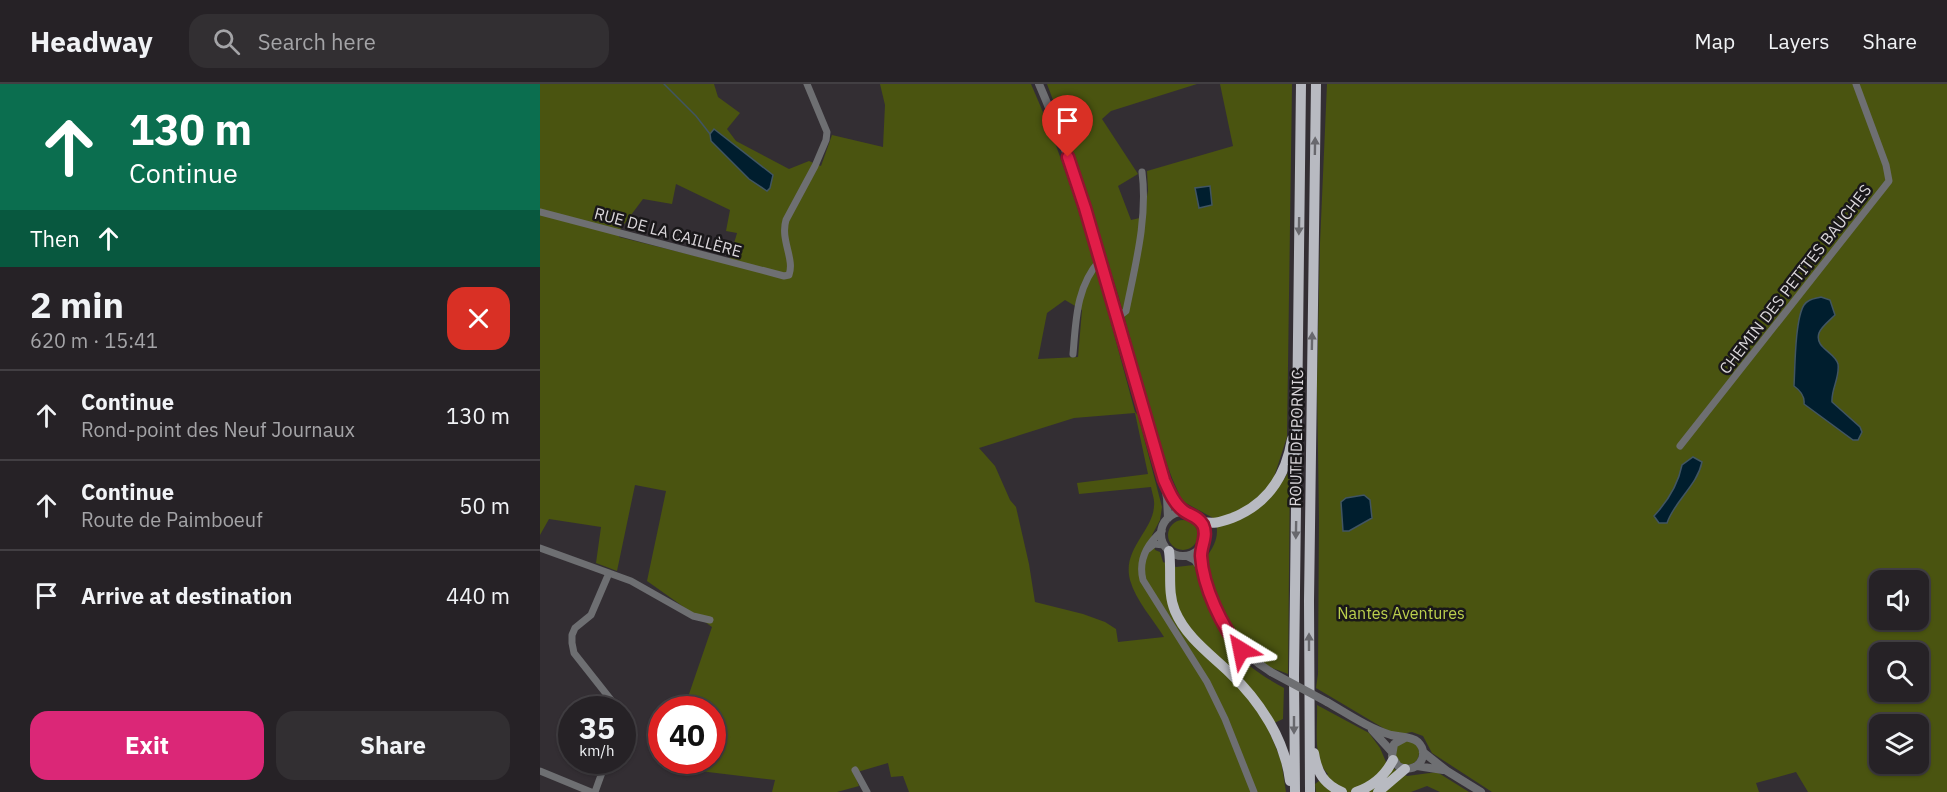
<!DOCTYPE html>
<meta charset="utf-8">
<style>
body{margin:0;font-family:"IBM Plex Sans",sans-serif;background:#322f32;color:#f1f3f6;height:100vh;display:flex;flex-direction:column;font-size:22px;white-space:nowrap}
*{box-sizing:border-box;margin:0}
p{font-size:20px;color:#a4a4a7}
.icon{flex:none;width:33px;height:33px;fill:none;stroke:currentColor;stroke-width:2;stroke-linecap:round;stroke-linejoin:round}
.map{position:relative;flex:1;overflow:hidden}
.sheet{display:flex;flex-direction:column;background:#262226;width:540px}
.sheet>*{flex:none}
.hud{background:#0b6e4f;color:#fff;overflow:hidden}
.controls{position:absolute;left:1329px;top:486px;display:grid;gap:12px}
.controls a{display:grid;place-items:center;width:60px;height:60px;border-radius:12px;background:#262226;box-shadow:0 2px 4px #0004,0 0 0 2px #423f43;font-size:30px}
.speed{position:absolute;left:18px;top:612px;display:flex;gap:12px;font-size:30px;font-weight:700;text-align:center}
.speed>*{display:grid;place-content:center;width:78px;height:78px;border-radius:50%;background:#262226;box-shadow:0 2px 4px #0004,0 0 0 2px #423f43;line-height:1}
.speed small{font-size:15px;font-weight:400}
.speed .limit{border:9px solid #d22;background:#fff;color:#111}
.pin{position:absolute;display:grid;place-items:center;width:51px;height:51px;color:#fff;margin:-62px -26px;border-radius:50% 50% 50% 0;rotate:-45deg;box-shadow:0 0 6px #0007}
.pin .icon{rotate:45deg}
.me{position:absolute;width:66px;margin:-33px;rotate:325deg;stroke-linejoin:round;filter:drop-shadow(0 0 4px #0008)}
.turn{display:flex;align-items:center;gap:21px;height:126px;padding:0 30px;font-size:27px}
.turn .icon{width:78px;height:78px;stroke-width:2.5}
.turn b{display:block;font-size:42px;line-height:51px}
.then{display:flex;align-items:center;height:57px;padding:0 30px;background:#0003;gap:12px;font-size:22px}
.round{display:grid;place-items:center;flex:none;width:63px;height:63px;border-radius:18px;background:#322f32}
.head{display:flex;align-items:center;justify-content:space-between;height:102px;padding:0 30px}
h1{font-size:36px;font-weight:800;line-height:45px}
.primary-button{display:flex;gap:12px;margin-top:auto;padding:12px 30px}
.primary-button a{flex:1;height:69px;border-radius:18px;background:#db2777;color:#fff;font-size:24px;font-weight:800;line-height:69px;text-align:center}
.primary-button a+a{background:#322f32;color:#f1f3f6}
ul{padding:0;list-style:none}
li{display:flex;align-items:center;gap:18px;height:90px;padding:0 30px;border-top:2px solid #423f43}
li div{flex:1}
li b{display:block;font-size:22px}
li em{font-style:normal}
header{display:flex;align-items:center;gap:36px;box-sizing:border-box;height:84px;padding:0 30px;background:#262226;border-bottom:2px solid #423f43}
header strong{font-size:28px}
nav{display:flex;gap:33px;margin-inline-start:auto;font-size:21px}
.search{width:420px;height:54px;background:#322f32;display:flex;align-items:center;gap:15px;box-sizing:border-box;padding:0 21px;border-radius:18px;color:#a4a4a7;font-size:22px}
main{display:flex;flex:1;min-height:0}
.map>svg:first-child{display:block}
.green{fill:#4a5410;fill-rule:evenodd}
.water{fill:#001e2e;stroke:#415562;stroke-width:1.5}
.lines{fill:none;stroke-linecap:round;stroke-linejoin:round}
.stream{stroke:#415562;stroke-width:1.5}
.minor{stroke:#6e6f72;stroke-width:7}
.tertiary{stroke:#6e6f72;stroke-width:8}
.trunk{stroke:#b8bac1;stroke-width:10}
.tertiary-bridge{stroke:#6e6f72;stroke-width:8}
.oneway{fill:#68686d}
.route-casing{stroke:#92132f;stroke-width:15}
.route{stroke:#e11d48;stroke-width:10}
.labels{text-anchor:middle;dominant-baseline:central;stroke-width:5;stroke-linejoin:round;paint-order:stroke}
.street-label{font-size:16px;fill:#dad6da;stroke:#191719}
.park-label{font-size:16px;fill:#bbd04d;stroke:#191719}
</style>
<header>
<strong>Headway</strong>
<div class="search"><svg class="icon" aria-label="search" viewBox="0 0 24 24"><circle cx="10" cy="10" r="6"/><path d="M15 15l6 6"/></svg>Search here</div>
<nav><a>Map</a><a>Layers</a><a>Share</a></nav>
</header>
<main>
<section class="sheet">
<div class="hud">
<div class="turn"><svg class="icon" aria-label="ahead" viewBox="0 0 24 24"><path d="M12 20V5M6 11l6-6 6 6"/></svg><div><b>130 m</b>Continue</div></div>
<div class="then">Then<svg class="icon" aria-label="ahead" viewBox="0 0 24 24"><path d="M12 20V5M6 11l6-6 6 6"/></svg></div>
</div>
<div class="head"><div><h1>2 min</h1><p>620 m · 15:41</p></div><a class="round" style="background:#d93025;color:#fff"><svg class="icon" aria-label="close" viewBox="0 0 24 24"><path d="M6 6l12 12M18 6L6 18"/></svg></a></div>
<ul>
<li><svg class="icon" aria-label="ahead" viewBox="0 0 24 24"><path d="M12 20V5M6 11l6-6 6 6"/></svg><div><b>Continue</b><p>Rond-point des Neuf Journaux</p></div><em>130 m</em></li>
<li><svg class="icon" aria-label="ahead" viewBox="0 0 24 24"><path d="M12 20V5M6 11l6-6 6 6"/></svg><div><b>Continue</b><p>Route de Paimboeuf</p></div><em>50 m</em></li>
<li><svg class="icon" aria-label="arrive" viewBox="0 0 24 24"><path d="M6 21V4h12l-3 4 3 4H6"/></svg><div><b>Arrive at destination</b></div><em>440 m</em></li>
</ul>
<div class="primary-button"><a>Exit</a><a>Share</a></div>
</section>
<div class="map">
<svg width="1407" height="708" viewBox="0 0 1407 708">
<rect width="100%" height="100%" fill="#332e33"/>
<path class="green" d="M0 0H174L178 13 200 29 187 45 196 57 249 85 269 77 281 82 292 51 343 63 345 21 340 0H491C538 106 565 217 595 328L598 331 622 423 620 436 612 451 615 466 620 468 623 478 636 483 654 481C678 543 680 569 744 604L743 635 727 642 741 676 746 708H369L363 692 351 693 348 679 314 689 319 702 297 708H232L235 696 143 685V677L172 676V626L147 625 148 613 172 543 107 497 126 407 95 401 77 487 56 479 61 443 9 435 0 451ZM136 100 190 126 186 147 197 149 188 180 79 153V147L103 115 132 120ZM525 216 542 226 538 273 498 275 507 229ZM595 329 608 390 537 399 539 410 611 403C612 409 615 416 614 422 613 447 582 465 590 496 596 517 613 535 624 553L578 558 576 545 565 538 543 530 495 518 489 480 476 423 470 416 455 382 439 364 534 334Z
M507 0H657L571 27 562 35 598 90 578 102 591 136 604 133 608 106 607 87 693 62 680 0H752L747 353 734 393 743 397 750 385 748 590C741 587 733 585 726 581 689 559 678 513 665 475 675 461 680 452 675 435L642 417 632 394 619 359 579 214 538 82Z
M787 0H1407V708H1268L1256 688 1216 699 1219 708H952L892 669 883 652 872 648 855 651 776 604 778 590 779 434 777 301 780 159ZM1340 496H1378V536H1340ZM1340 568H1378V608H1340ZM1340 640H1378V680H1340Z
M628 451a15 15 0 1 1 30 0a15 15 0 1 1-30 0Z
M777 621 829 649 840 664 846 678 856 686 867 692 897 688 929 708H900L887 702 871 708H776L775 700 788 690C772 675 778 642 777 621Z
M855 669a12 12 0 1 1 24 0a12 12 0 1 1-24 0Z"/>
<path class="water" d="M174 45 233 91 230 104 227 107 209 95 171 57 170 50Z
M670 102 672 121 659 124 655 104Z
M1281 213 1290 216 1295 231C1290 236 1281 243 1279 249 1274 264 1295 268 1298 280 1300 294 1291 305 1292 318L1320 343 1322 348 1318 356H1313L1264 320C1265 312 1261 307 1254 302 1255 284 1255 235 1264 221 1268 215 1274 215 1281 213Z
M1153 373 1162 378C1157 402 1135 416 1127 439H1119L1114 432C1128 417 1138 401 1142 381Z
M824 411 830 416 832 434 809 447H803L801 418 806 414Z"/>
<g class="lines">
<path class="stream" d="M124 0 156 32 170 50"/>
<path class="minor" d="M0 128 244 192 249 191C255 175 240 156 246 136L275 82 286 56 287 48 267 0
M577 234 586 227C595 182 608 134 602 88
M533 270C536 236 536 203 560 176
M1140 362 1349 97 1346 81 1316 0
M622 447C607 460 598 476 603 496L667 598 685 635 714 708
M0 464 91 497 153 532 170 536
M608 465 614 460 624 461
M69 489 51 531 35 544 32 551V559L34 569 79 626
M315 686 327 708
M0 687 51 708
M55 708 64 683 69 676"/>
<path class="tertiary" d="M499 0C554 127 584 264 624 396L627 414 628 434
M629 405 635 418 646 429
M621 450a22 22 0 1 1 44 0a22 22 0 1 1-44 0Z
M647 472 655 476 659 482C682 531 681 556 731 588
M787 618C808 630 828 644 851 651 859 653 871 652 878 658 892 672 875 692 858 682L852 672 854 660 865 654
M832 646 852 668
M883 668 907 687 941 708
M877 682 903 686"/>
<path class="trunk" d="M661 437C672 441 681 438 692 434 728 420 746 391 752 355
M629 467C632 487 627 508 635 527 646 553 670 570 690 589 720 617 745 656 750 697
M774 669C777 689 784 700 802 708
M755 708 754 591 761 0
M770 708 769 517 776 0
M816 708C834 702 845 692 853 676
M838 708 865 685"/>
<path class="tertiary-bridge" d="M731 588 787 618"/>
</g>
<defs><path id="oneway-solid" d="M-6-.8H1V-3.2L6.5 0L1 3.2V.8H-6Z" transform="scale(1.5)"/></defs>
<g class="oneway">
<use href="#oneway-solid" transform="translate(775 62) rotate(-89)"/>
<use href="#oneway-solid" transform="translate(759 142) rotate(91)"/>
<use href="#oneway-solid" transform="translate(772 257) rotate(-89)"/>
<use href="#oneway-solid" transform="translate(756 446) rotate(91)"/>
<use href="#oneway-solid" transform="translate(769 558) rotate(-90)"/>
<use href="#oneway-solid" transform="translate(754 641) rotate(90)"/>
</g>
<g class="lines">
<defs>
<path id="route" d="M528 73 545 124 624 396C629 407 634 420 644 427 651 432 658 432 663 441 668 452 661 461 661 472 663 503 682 543 701 566"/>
</defs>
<use href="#route" class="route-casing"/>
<use href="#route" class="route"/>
</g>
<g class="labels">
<g class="street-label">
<text transform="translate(128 148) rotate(15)">RUE DE LA CAILLÈRE</text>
<text transform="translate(1255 195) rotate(-52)">CHEMIN DES PETITES BAUCHES</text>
<text transform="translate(756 354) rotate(-89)">ROUTE DE PORNIC</text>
</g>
<g class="park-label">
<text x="861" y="529">Nantes Aventures</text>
</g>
</g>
</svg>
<div class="controls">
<a><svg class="icon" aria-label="sound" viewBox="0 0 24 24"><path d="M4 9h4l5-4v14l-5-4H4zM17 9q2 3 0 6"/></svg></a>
<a><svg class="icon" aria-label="search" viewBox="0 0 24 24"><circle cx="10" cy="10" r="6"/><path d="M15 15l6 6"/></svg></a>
<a><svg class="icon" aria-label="layers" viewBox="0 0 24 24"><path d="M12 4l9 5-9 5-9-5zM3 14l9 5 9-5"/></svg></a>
</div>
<div class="speed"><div>35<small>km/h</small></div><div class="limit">40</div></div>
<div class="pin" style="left:528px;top:73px;background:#d93025"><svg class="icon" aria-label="arrive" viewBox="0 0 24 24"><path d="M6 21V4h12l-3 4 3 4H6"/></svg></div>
<svg class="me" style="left:701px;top:566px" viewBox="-20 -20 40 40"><path d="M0-17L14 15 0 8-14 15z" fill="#e11d48" stroke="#fff" stroke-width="4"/></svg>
</div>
</main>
